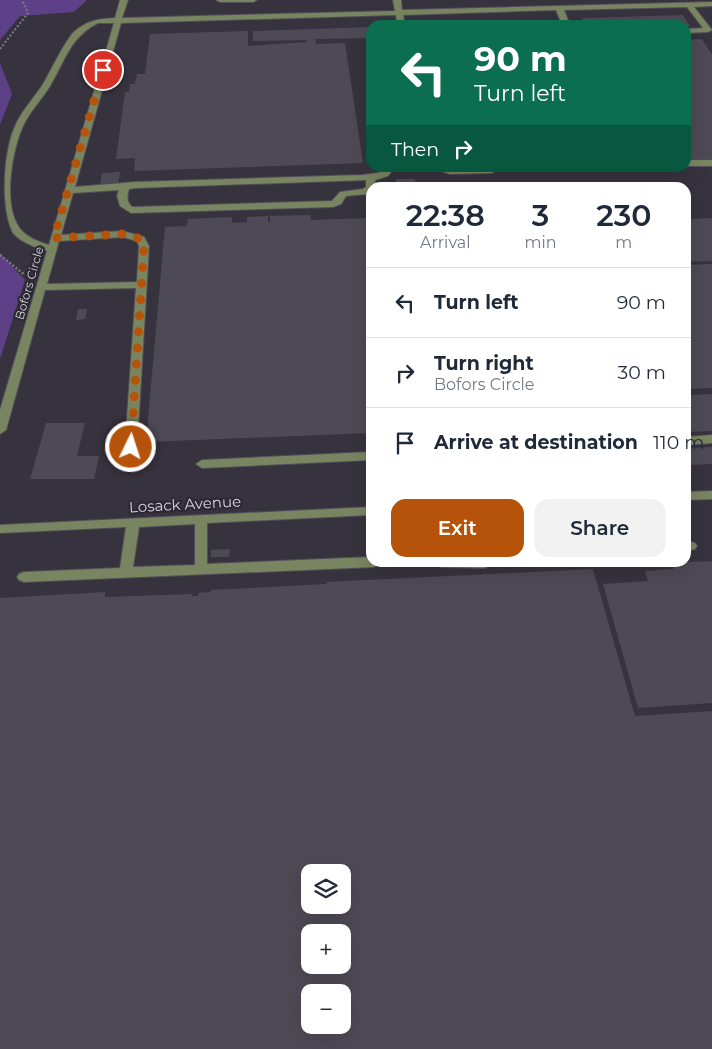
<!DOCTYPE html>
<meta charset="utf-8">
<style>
body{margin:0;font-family:Montserrat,sans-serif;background:#f2f2f3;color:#1f2937;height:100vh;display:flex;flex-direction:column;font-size:19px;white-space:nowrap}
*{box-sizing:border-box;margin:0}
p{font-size:16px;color:#747a83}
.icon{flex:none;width:28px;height:28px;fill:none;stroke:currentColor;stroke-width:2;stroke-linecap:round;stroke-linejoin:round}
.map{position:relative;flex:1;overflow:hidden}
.sheet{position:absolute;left:366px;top:182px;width:325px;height:385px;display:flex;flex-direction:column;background:#fff;border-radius:15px;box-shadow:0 5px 20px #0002}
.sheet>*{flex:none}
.banner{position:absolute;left:366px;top:20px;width:325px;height:152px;border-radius:15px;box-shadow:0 5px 20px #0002;background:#0b6e4f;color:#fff;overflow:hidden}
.buttons{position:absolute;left:301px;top:864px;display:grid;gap:10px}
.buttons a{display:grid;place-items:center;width:50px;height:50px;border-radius:10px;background:#fff;box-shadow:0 5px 20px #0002;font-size:25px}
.pin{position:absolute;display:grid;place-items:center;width:42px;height:42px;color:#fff;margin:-21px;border:2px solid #fff;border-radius:50%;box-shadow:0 1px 5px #0007}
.me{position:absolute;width:55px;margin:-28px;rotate:4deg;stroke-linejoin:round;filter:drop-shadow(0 0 4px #0008)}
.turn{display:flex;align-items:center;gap:18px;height:105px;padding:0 25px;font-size:22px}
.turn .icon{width:65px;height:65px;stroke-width:2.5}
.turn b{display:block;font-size:35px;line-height:42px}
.then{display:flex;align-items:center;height:48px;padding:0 25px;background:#0003;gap:10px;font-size:19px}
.eta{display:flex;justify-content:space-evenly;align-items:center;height:85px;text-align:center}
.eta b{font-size:30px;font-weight:600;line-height:35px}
.button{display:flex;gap:10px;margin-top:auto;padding:10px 25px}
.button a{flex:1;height:58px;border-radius:15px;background:#b45309;color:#fff;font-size:20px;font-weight:600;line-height:58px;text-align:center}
.button a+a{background:#f2f2f3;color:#1f2937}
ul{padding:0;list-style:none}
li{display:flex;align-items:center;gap:15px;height:70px;padding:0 25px;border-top:1px solid #e0e1e3}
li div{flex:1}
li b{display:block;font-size:19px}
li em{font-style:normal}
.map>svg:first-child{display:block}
.green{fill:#5e4088}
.building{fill:#4e4a55;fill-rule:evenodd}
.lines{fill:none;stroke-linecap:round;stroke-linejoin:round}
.minor-casing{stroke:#534f5a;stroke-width:2}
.path-far1{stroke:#7c7982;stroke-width:2;stroke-dasharray:2 2;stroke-linecap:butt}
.path{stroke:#7c7982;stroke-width:2.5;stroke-dasharray:2 2;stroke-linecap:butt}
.minor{fill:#798561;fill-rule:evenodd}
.route{stroke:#b45309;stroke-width:9;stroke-dasharray:0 16.2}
.labels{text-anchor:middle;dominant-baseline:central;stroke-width:4.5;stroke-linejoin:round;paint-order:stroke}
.far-street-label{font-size:12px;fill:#d3d1d8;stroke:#2d2934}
.street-label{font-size:15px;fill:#d3d1d8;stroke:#2d2934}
</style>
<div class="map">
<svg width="712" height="1049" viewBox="0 0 712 1049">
<rect width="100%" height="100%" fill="#37333e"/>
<path class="green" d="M0 0H87L74 12 20 16 0 40Z
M0 63 12 94 0 125Z
M0 253 25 280 0 359Z"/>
<path class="building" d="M683 15 690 26 585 25 582 18Z
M541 22 542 25H500V23Z
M370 27 371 38 315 39 316 44 345 43 363 163 134 171 135 158 116 159 125 92H129L130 84H135L137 74H145L150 34 248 31V46L307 42V40L253 41V31Z
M702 39 712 55V160L686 161V40Z
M120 172 118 184 100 185 102 173Z
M396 179H415L416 183H396Z
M310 215 311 220 371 218V433L146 442 165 227 187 226 188 219 232 217V223L247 222V217L268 216V222H270V216Z
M712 218V261L686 262V219Z
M712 264V388L686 389V265Z
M78 309H87L85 319 76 320Z
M712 394V431L686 432V395Z
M46 423H85L77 456H99L94 479H30Z
M712 447V464L689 465 686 458V448Z
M230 549 229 557H211V550Z
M712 561V703L638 708 603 584 648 581 645 571 674 569 672 563Z
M593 569 635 716 712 711V1049H0V598L105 592V597L192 594V596H198V593L211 592V590L327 584 326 582ZM310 872H342V905H310ZM310 932H342V965H310ZM310 992H342V1025H310Z"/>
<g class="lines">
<defs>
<path id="minor" d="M120 0H128L122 18 395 11 393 0H401L402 10 712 2V6L694 7 712 30 708 32 686 33V29L703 28 687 7 564 10 570 25H562L556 10 403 15 405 25H397L396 15 121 23 75 187 135 182 362 175 378 173 386 168H394L388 176 375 180V188H371V192L368 194 346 196 341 204 333 207 131 213 120 206 117 196 119 190 73 193 61 235 123 231 144 237 149 246 137 447 131 451 125 447 136 288 45 290 6 430 0 434V410L47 251C35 247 22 243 13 233 0 207 3 149 17 122 24 108 35 97 43 84 53 67 60 50 72 34 85 21 97 19 115 18ZM98 23H114L49 245C39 242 29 238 22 231 1 209 12 148 24 124 31 110 42 99 50 86 65 61 70 37 98 23ZM366 180V187L363 189 340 192 332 201 133 207C126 203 127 196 129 189L135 188ZM123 237 137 241 139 246 137 282 47 284 59 241Z
M216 0H257L253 2H220Z
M686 160H712V166H686Z
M432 168H493L496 170 492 173 450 174Z
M712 435V443L686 445V437Z
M371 452V460L202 468 196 464 202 460Z
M712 491V499L686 500V492Z
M371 507V515L207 523V564L371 557V562H380L374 567 24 582 19 580 17 577 19 574 24 572 120 568 126 527 0 533V525ZM195 524V565L133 567 139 527Z
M686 541 695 543 697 546 695 549 686 551Z
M435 562H490V563L489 566 484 568 441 567Z"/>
</defs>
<use href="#minor" class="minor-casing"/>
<path class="path-far1" d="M0 49 28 13 22 0"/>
<path class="path" d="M0 255 25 275"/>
<use href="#minor" class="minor"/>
</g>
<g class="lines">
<path class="route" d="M103 70 54 238 123 234 141 239 144 246 131 447"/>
</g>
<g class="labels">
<g class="far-street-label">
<text transform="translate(29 283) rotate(-74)">Bofors Circle</text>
</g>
<g class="street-label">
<text transform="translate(185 504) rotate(-3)">Losack Avenue</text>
</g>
</g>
</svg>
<div class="buttons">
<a><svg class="icon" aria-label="layers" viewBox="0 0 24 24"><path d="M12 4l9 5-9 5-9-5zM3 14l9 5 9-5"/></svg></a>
<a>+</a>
<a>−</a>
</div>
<div class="pin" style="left:103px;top:70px;background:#d93025"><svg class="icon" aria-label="arrive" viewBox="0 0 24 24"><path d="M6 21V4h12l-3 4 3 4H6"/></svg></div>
<svg class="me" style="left:131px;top:447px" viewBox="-20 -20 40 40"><circle r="17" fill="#b45309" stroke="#fff" stroke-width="3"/><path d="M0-11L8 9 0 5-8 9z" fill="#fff"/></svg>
<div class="banner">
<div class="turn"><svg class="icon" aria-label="left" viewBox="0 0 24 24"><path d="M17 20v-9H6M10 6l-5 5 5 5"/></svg><div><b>90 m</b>Turn left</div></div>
<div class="then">Then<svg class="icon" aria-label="right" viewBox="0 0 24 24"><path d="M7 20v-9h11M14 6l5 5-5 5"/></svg></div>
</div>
<section class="sheet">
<div class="eta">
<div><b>22:38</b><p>Arrival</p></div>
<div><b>3</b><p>min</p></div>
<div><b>230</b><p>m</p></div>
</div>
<ul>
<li><svg class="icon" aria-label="left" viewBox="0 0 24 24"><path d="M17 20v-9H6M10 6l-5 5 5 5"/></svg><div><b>Turn left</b></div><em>90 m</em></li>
<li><svg class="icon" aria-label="right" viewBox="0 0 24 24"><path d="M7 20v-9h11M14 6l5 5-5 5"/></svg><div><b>Turn right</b><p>Bofors Circle</p></div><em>30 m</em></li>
<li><svg class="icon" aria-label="arrive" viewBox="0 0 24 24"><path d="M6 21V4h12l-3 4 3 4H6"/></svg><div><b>Arrive at destination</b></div><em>110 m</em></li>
</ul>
<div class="button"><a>Exit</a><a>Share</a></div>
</section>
</div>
